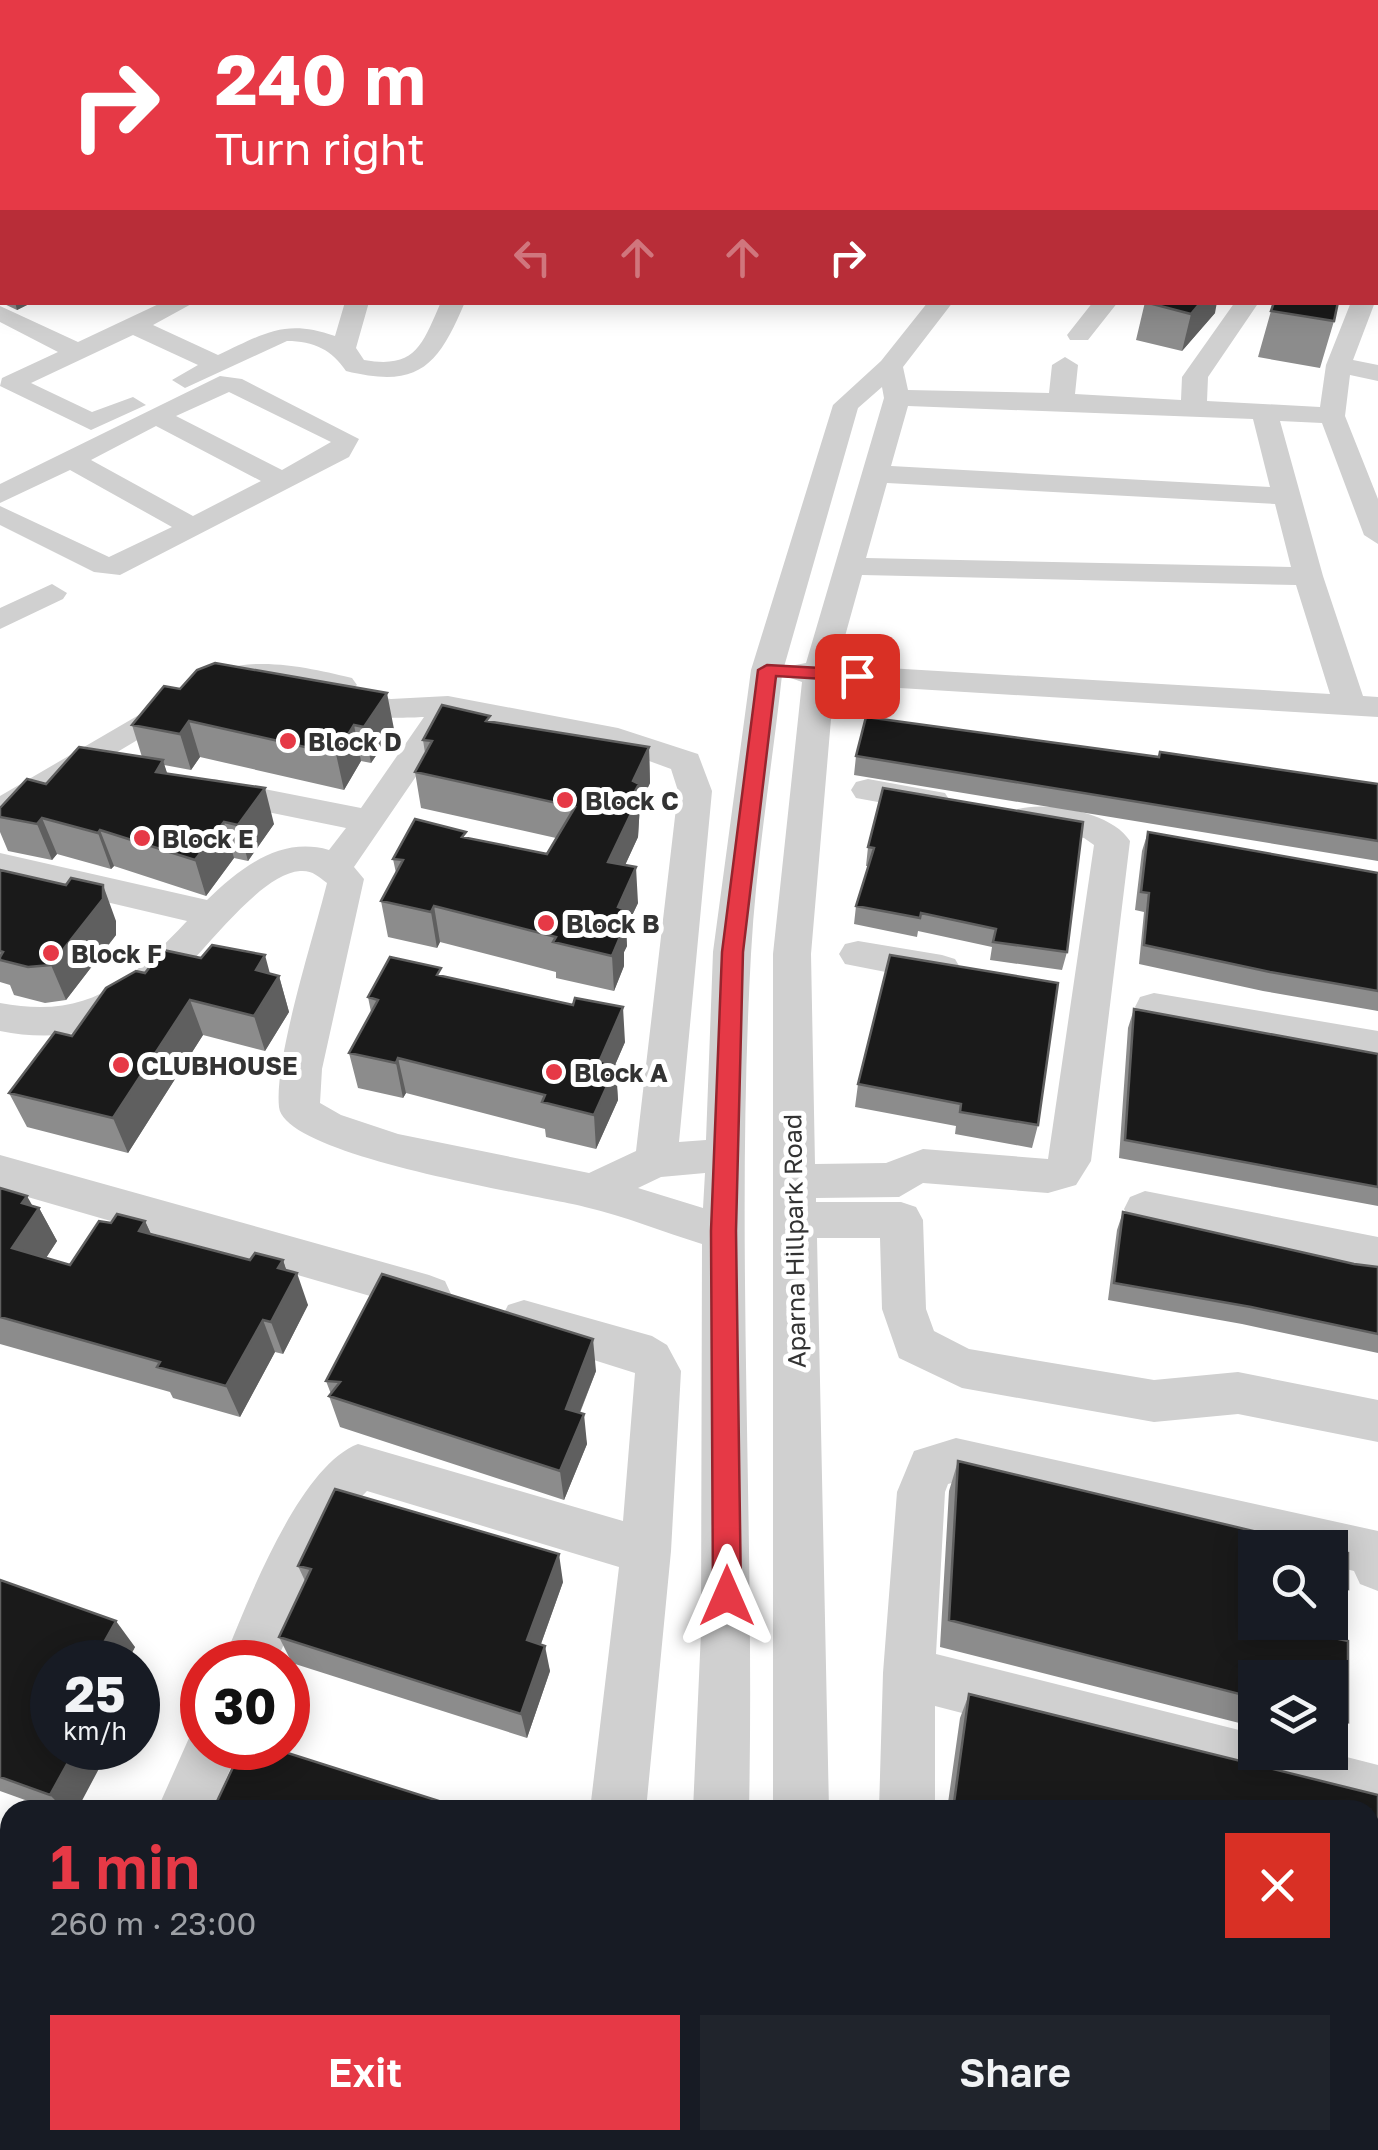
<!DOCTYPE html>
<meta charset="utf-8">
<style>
body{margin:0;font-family:"Golos Text",sans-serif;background:#20242c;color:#f1f3f6;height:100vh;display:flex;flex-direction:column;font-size:38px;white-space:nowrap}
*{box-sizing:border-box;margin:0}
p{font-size:32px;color:#9ea1a6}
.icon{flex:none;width:55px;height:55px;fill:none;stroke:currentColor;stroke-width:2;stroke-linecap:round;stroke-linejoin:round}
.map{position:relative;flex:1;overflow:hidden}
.side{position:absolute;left:0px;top:1800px;width:1380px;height:350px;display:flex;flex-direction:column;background:#171b24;border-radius:30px 30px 0 0;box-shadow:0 5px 25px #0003}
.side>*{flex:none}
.hud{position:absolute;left:0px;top:0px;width:1380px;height:305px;box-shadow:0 5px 25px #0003;background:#e63946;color:#fff;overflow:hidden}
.tools{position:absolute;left:1238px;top:1530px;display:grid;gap:20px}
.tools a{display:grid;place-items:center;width:110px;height:110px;border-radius:0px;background:#171b24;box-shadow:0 5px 25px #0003;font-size:50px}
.speed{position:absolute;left:30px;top:1640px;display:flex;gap:20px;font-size:50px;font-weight:700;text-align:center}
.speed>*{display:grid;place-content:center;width:130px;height:130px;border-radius:50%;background:#171b24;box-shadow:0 5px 25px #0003;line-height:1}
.speed small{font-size:25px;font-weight:400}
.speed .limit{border:15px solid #d22;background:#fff;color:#111}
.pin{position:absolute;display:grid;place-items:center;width:85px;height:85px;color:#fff;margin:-42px;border-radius:20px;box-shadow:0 5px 15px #0006}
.me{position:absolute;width:110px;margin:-55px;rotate:0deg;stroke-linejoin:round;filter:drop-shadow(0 0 8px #0008)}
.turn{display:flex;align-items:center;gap:35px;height:210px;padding:0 50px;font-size:45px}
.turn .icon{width:130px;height:130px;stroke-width:2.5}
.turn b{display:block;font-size:70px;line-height:85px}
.lanes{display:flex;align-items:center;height:95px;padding:0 50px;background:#0003;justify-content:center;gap:50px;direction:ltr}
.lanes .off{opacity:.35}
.round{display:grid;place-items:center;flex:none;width:105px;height:105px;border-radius:0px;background:#20242c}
.summary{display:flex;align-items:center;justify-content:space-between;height:170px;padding:0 50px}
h1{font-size:60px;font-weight:600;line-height:75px;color:#e63946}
.action{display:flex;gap:20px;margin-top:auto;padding:20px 50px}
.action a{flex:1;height:115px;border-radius:0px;background:#e63946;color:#fff;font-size:40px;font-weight:600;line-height:115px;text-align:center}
.action a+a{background:#20242c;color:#f1f3f6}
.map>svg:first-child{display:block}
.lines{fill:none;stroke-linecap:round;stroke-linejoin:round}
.street{fill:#d0d0d0;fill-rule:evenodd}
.wall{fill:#8c8c8c}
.shaded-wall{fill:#5f5f5f}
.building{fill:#1a1a1a;stroke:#5f5f5f;stroke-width:2.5}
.route{fill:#e63946;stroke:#96252e;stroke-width:2.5}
.poi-dot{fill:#e63946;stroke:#fff;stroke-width:4}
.labels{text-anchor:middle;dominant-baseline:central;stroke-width:10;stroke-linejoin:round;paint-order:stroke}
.poi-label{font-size:25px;font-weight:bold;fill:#333;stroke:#fff;text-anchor:start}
.street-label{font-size:25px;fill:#333;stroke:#fff}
</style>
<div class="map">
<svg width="1378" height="2150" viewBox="0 0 1378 2150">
<rect width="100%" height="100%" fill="#fff"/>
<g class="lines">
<path class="street" d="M0 22H2V33H0Z
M0 65 2 66V78L0 77Z
M0 111 2 112V124L0 123Z
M0 197 2 198V212L0 211Z
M163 302H195L153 325 218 355C264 334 284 318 335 336L345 302H369L356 348 364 360C416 369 422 345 441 302H465C438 366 419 389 346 371 332 350 314 341 287 341L185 388 172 380 198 365 133 335 31 383 92 412 133 397 146 405 91 430 0 386 2 378 58 352 0 322V306L78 342Z
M928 302H953L903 367 908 390 1049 393 1052 365 1065 357 1078 365 1075 394 1181 400 1182 377 1235 302H1259L1208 377 1207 401 1320 407 1326 365 1351 302H1375L1353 360 1378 365V381L1350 375 1345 416 1378 499V544L1364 535 1322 423 1280 421 1323 576 1363 696 1378 697V717L834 684 811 954 815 1164 886 1163 923 1149 1048 1159 1094 845 1084 838 1018 825 1013 817 1018 809C1048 801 1112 812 1130 841L1091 1161 1076 1185 1048 1193 923 1183 899 1197 816 1198V1202H901L916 1207 923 1220 926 1309 934 1331 969 1349 1154 1380 1238 1372 1378 1400V1442L1238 1414 1154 1422 962 1388 899 1358 882 1309 880 1238H817L829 1810H773V954L802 682 782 675C772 767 756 861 751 954 735 1239 755 1525 749 1810H693L701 1632 702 1244C663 1232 625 1216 585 1207 538 1195 284 1157 279 1107 274 1059 314 936 327 883 318 876 312 870 300 871 251 875 187 981 140 1009 97 1035 49 1041 0 1031V1003C90 1020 129 982 187 921L0 877V853L207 900C240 868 280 836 329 850L346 828 214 801 202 798 197 790 202 782 214 779 361 808 424 717C402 718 335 721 322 702L334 693C279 681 273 681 220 695L204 685C230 648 316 669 352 678L357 685 347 693 391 699 448 696 618 728 698 754 712 791 679 1142 706 1140 713 952 751 670 833 405 881 361ZM882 387 884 398 806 663 784 667 858 408ZM908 406 1253 419 1270 487 891 466ZM887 483 1275 504 1291 567 866 558ZM862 575 1296 585 1330 694 837 665ZM456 718 611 747 671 769 678 791 636 1151 589 1173 398 1134 341 1115 320 1103 322 1069 364 879 354 867ZM705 1173 703 1208 638 1188 661 1177Z
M1093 302H1118L1088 340H1070L1067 335Z
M220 376 242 379 359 439 349 457 120 575 94 572 0 525V506L109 557 172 527 70 470 0 503V484ZM229 392 331 442 282 470 176 416ZM156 426 261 481 193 516 91 460Z
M52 584 67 593 63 599 0 629V608Z
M180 691 191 694 196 701 191 708 0 822V796Z
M868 779 945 793 950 801 945 809 933 812 856 798 851 790 856 782Z
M858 941 942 955 955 959 961 969 955 979 942 983 845 964 839 954 845 944Z
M1154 993 1378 1031V1061L1140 1017 1135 1007 1140 997Z
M0 1155 429 1275 445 1281 451 1294 445 1307 429 1313 0 1189Z
M1145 1191 1378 1237V1273L1130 1221 1124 1209 1130 1197Z
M524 1300 652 1336 667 1345 681 1371 671 1551 646 1810H590L619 1567 367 1491 339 1520 276 1662H223C247 1603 299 1466 358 1444L623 1521 635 1373 508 1333 501 1319 508 1305Z
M956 1438 1378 1531V1591L1360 1584 1354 1571 1330 1565V1548H1255L956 1482 948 1484 945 1492 936 1654 1255 1734V1752H1327L1378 1765V1821L1370 1818V1810H1337L935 1706V1810H879L883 1673 897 1492 914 1451Z
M202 1725V1748H239L213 1810H157L193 1729Z
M0 1850 10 1854V1910L0 1906Z
M1370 2048 1378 2050V2112L1370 2110Z
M104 2140H166L163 2150H101Z
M552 2140H614L613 2150H551Z
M678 2140H740V2150H678Z
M771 2140H833V2150H771Z"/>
</g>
<path class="wall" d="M0 0H731L726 2H2V5L0 4Z
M787 0H1213L1210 2H797Z
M1249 0H1353L1352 2H1249Z
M0 208 2 209V302H33L17 310 0 302Z
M1145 302 1215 313 1182 351 1136 340Z
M1271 311 1334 321 1320 368 1258 357Z
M164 686 394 729 371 763 361 761 344 790 200 757 191 770 164 765 167 773 274 824 248 861 234 858 206 896 114 866 111 869 57 854 52 860 8 851 0 832V808L46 784 142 757 132 725Z
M490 721 649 747 650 783 640 804 638 837 625 865 638 903 626 928 627 946 624 952V966L614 991 556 978V972L440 942 437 948 388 937 381 901 396 873 393 859 466 838 547 854 556 838 421 808 415 772 425 753 423 740Z
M856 756 1158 757 1378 784V861L854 775Z
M883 788 1067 952 1062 970 990 960 992 947 918 931 917 937 854 924 856 906 868 866H866L868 847Z
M1148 832 1378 873V1011L1263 991 1139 964 1144 912 1135 910 1142 851Z
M0 870 116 921V935L66 1000 45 1003 14 995 10 985 0 982Z
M890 955 1038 1125 1032 1148 955 1134 956 1126 855 1107 858 1084Z
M201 958 279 976 289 1012 265 1051 203 1035 128 1153 27 1127 9 1093 145 973Z
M442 976 625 1042 615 1065 618 1100 596 1149 546 1137 545 1129 406 1093 403 1098 358 1088 349 1053 371 1012 368 997Z
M1134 1009 1378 1054V1206L1119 1158 1128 1028Z
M0 1188 33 1206 39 1208 57 1241 46 1258 70 1265 111 1223 145 1221 151 1234 250 1260H283L286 1270 308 1305 283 1354 275 1352 240 1417 173 1398 170 1392 0 1344Z
M1123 1212 1354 1264 1378 1267V1353L1242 1324 1108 1300 1117 1230Z
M596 1371 580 1413 587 1444 564 1500 340 1427 329 1396 331 1394 326 1381Z
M958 1461 1255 1678V1727L940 1647 949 1491Z
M1330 1549 1348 1589 1330 1612Z
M298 1566 563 1582 541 1644 550 1671 527 1738 292 1663 279 1637 305 1581Z
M0 1580 135 1647 127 1662H52L77 1810H53L0 1791Z
M969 1694 1378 1795V2034L1370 2032V1810H947L960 1718Z
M1330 1717 1348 1722 1330 1741Z
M1057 2140H1370L1378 2150H1056Z"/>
<path class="shaded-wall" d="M686 0H731L726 2H680Z
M1192 0H1213L1210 2H1189Z
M0 151 2 159V168L0 169Z
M15 302H33L17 310Z
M1201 302H1217L1215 313 1182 351 1191 314Z
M387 693 394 729 371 763 364 727Z
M189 721 200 757 191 770 180 734Z
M354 725 361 761 344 790 336 754Z
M649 747 650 783 640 804 638 837 610 898 608 862 630 800 633 781Z
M163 760 174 796 156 772Z
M265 788 274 824 248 861 238 825Z
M42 818 57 854 52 860 37 824Z
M224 822 234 858 206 896 195 860Z
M100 830 114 866 111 869 98 833Z
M636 867 638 903 626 928 627 946 624 952V966L614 991 612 956 618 907Z
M103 885 116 921V935L66 1000 51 965Z
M434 906 440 942 437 948 431 912Z
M265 955 273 985 279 976 289 1012 265 1051 254 1016 256 970Z
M190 1000 203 1035 128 1153 113 1118Z
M623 1007 625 1042 602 1095 600 1060Z
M398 1058 406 1093 403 1098 396 1063Z
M616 1066 618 1100 596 1149 594 1115Z
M27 1196 36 1212 39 1208 57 1241 31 1281 12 1248 22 1203Z
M145 1221 160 1254 139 1231Z
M283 1260 291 1284 297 1273 308 1305 283 1354 271 1322 278 1268Z
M263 1320 275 1352 240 1417 226 1386Z
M593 1339 596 1371 569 1439 566 1409Z
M584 1414 587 1444 564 1500 560 1471Z
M559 1554 563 1582 533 1666 527 1640Z
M116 1621 135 1647 127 1662H93Z
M545 1646 550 1671 527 1738 521 1714Z
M76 1748H110L77 1810H65L50 1795Z
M18 2140H49L45 2150H13Z"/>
<path class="building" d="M46 0H686L680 2H54Z
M838 0H1071L1066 2H832Z
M1099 0H1192L1189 2H1111Z
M1254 0H1324L1323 2H1275Z
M0 208 2 209V283L0 281Z
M1145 302H1201L1191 314Z
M1274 302H1338L1334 321 1271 311Z
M215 663 387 693 364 727 354 725 336 754 189 721 180 734 132 725 164 686 180 689 197 670Z
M442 705 490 716 486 721 649 747 633 781 639 784 630 800 637 801 608 862 636 867 618 907 626 910 615 929 623 930 612 956 553 942 556 937 434 906 431 912 381 901 403 860 393 859 415 819 466 832 462 837 547 854 575 807 415 772 432 741 423 740Z
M866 717 1159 757 1160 752 1378 784V841L856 756Z
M79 747 163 760 156 772 265 788 238 825 224 822 195 860 100 830 98 833 42 818 37 824 0 817V808L27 779 46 784Z
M883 788 1083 822 1067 952 993 942 996 929 921 913 920 918 856 906 874 848 868 847Z
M1148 832 1378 873V991L1270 972 1144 945 1149 893 1141 892Z
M0 870 66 885 71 878 103 885V899L51 965 28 967 0 960V957L3 952 0 951Z
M212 945 265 955 256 970 279 976 254 1016 190 1000 113 1118 9 1093 55 1032 72 1036 106 988 136 971 145 973 163 950 201 958Z
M890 955 1058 983 1038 1125 960 1112 961 1104 858 1084Z
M390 957 441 968 437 975 573 1005 575 998 623 1007 600 1060 616 1066 594 1115 542 1102 545 1095 398 1058 396 1063 349 1053 378 1000 368 997Z
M1134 1009 1378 1054V1187L1125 1140Z
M0 1188 27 1196 22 1203 39 1208 12 1248 70 1265 99 1221 111 1223 117 1214 145 1221 139 1231 250 1260 255 1253 283 1260 278 1268 297 1273 271 1322 263 1320 226 1386 157 1367 160 1362 0 1317Z
M1123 1212 1354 1264 1378 1267V1334L1251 1307 1114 1283Z
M382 1274 593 1339 566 1409 584 1414 560 1471 329 1396 340 1382 326 1381Z
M958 1461 1325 1548H1255V1622H1319L1316 1634 1348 1641V1722L1330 1717V1678H1255V1698L949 1620Z
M335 1489 559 1554 527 1640 545 1646 521 1714 279 1637 311 1569 298 1566Z
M1330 1549 1348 1553V1589L1330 1585Z
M0 1580 116 1621 93 1662H52V1748H76L50 1795 0 1777Z
M969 1694 1378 1795V2012L1370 2009V1810H953Z
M242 1748H272L467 1810H213Z
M0 1953 10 1957V2140H18L13 2150H0Z
M1370 2114 1378 2117V2150H1070L1071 2140H1370Z
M184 2140H438L465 2150H180Z"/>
<path class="route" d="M767 665 857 670 866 676 857 681 776 676 743 952 736 1231 741 1596 737 1606 727 1610 717 1606 713 1596 711 1231 722 952 758 670Z"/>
<g class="poi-dot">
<circle cx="288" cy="741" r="10"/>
<circle cx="565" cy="800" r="10"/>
<circle cx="142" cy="838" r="10"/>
<circle cx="546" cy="923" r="10"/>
<circle cx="51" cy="953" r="10"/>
<circle cx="121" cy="1065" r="10"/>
<circle cx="554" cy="1072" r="10"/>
</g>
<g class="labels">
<g class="poi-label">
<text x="308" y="741">Block D</text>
<text x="585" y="800">Block C</text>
<text x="162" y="838">Block E</text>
<text x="566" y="923">Block B</text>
<text x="71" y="953">Block F</text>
<text x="141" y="1065">CLUBHOUSE</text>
<text x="574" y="1072">Block A</text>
</g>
<g class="street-label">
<text transform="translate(794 1241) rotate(-91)">Aparna Hillpark Road</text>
</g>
</g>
</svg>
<div class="tools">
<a><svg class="icon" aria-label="search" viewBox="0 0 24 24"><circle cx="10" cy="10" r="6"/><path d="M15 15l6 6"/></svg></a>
<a><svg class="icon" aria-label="layers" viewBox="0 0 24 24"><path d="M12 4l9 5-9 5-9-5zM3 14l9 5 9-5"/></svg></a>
</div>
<div class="speed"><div>25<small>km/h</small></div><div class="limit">30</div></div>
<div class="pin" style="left:857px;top:676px;background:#d93025"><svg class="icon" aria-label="arrive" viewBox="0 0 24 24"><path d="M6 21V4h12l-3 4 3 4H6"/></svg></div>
<svg class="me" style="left:727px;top:1596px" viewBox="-20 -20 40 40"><path d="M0-17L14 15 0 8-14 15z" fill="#e63946" stroke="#fff" stroke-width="4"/></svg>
<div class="hud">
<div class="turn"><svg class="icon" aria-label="right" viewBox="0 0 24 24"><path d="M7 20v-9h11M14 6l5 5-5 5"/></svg><div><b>240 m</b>Turn right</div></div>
<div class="lanes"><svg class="icon off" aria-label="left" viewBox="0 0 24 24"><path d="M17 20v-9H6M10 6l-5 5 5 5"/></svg><svg class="icon off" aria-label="ahead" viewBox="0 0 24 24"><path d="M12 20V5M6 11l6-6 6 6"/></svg><svg class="icon off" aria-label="ahead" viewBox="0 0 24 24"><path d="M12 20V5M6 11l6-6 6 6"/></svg><svg class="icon" aria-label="right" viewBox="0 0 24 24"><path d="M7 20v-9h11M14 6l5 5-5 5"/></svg></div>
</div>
<section class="side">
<div class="summary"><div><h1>1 min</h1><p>260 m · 23:00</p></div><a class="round" style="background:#d93025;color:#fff"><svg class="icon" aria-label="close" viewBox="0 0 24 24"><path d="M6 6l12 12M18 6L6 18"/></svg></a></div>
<div class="action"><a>Exit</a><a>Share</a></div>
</section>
</div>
